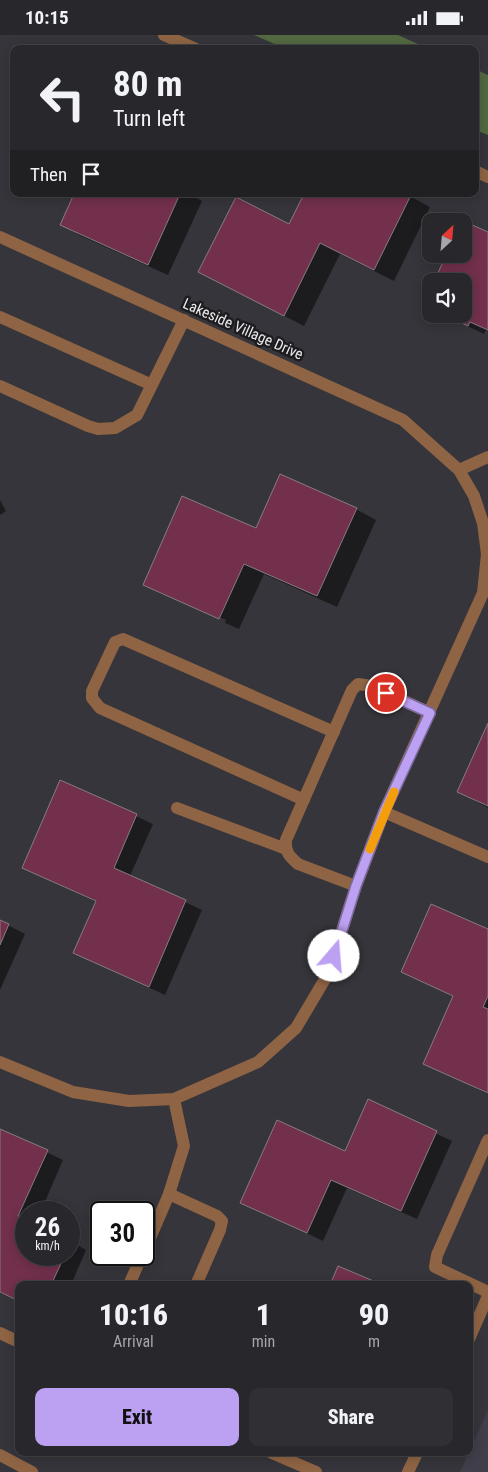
<!DOCTYPE html>
<style>
body{margin:0;font-family:"Roboto Condensed",sans-serif;background:#303034;color:#f1f3f6;height:100vh;display:flex;flex-direction:column;font-size:19px;white-space:nowrap}
*{box-sizing:border-box;margin:0}
p{font-size:16px;color:#a5a6a9}
.icon{flex:none;width:28px;height:28px;fill:none;stroke:currentColor;stroke-width:2;stroke-linecap:round;stroke-linejoin:round}
.map{position:relative;flex:1;overflow:hidden}
.details{position:absolute;left:15px;top:1246px;width:458px;height:175px;display:flex;flex-direction:column;background:#28282c;border-radius:10px;box-shadow:0 2px 12px #0003,0 0 0 1px #444448}
.details>*{flex:none}
.banner{position:absolute;left:10px;top:10px;width:469px;height:152px;border-radius:10px;box-shadow:0 2px 12px #0003,0 0 0 1px #444448;background:#28282c;color:#f1f3f6;overflow:hidden}
.needle{width:32px;rotate:26deg}
.controls{position:absolute;left:422px;top:178px;display:grid;gap:10px}
.controls a{display:grid;place-items:center;width:50px;height:50px;border-radius:10px;background:#28282c;box-shadow:0 2px 12px #0003,0 0 0 1px #444448;font-size:25px}
.speed{position:absolute;left:15px;top:1166px;display:flex;gap:10px;font-size:25px;font-weight:700;text-align:center}
.speed>*{display:grid;place-content:center;width:65px;height:65px;border-radius:50%;background:#28282c;box-shadow:0 2px 12px #0003,0 0 0 1px #444448;line-height:1}
.speed small{font-size:12px;font-weight:400}
.speed .limit{border:2px solid #111;border-radius:8px;background:#fff;color:#111}
.pin{position:absolute;display:grid;place-items:center;width:42px;height:42px;color:#fff;margin:-21px;border:2px solid #fff;border-radius:50%;box-shadow:0 1px 5px #0007}
.me{position:absolute;width:55px;margin:-28px;rotate:18deg;stroke-linejoin:round;filter:drop-shadow(0 0 4px #0008)}
.turn{display:flex;align-items:center;gap:18px;height:105px;padding:0 20px;font-size:22px}
.turn .icon{width:65px;height:65px;stroke-width:2.5}
.turn b{display:block;font-size:35px;line-height:42px}
.then{display:flex;align-items:center;height:48px;padding:0 20px;background:#0003;gap:10px;font-size:19px}
.eta{display:flex;justify-content:space-evenly;align-items:center;height:85px;text-align:center}
.eta b{font-size:30px;font-weight:800;line-height:35px}
.cta{display:flex;gap:10px;margin-top:auto;padding:10px 20px}
.cta a{flex:1;height:58px;border-radius:10px;background:#bca0f2;color:#111;font-size:20px;font-weight:800;line-height:58px;text-align:center}
.cta a+a{background:#303034;color:#f1f3f6}
.status{display:flex;justify-content:space-between;align-items:center;height:35px;padding:0 25px;background:#28282c;direction:ltr}
.status svg{height:14px;fill:currentColor}
.map>svg:first-child{display:block}
.built{fill:#3f3e4a}
.green{fill:#526941}
.shadow{fill:#0007}
.building{fill:#72304d;stroke:#857d80}
.lines{fill:none;stroke-linecap:round;stroke-linejoin:round}
.service{stroke:#8f6444;stroke-width:12}
.minor{stroke:#8f6444;stroke-width:12}
.route-casing{stroke:#7a689d;stroke-width:12}
.route{stroke:#bca0f2;stroke-width:9}
.slow{stroke:#f59e0b;stroke-width:9}
.labels{text-anchor:middle;dominant-baseline:central;stroke-width:5;stroke-linejoin:round;paint-order:stroke}
.street-label{font-size:15px;fill:#ebebef;stroke:#1d1d20}
</style>
<div class="status"><b>10:15</b><svg viewBox="0 0 49 12"><path d="M0 12V9h3v3zM5 12V6h3v6zM10 12V3h3v9zM15 12V0h3v12zM26 1h20v11H26zM47 4h2v5h-2z"/></svg></div>
<div class="map">
<svg width="488" height="1437" viewBox="0 0 488 1437">
<rect width="100%" height="100%" fill="#36353b"/>
<path class="built" d="M488 1375V1437H460Z"/>
<path class="green" d="M254 0H398L429 14H286Z
M475 34 488 40V100L475 95Z"/>
<path class="shadow" d="M76 159H190L202 166 168 240 81 201 62 190Z
M305 159H406L430 172 394 246 340 219 304 291 199 237 289 190Z
M464 187 488 198V295H486L484 299 442 279H464V246H436L446 225 451 228 456 219H464Z
M0 465 6 476 0 480Z
M356 474 376 485 337 572 264 539 239 594 225 588 226 585 163 558V560L144 549 256 494Z
M488 691V773L459 757Z
M61 747 153 789 130 841 202 875 165 960 74 918 96 867 23 833Z
M0 886 25 899 0 955Z
M488 896V1059L424 1028 454 962 403 937Z
M368 1066 452 1106 417 1184 347 1153 323 1206 242 1167 345 1117Z
M0 1095 63 1125 40 1178H26V1220H69V1205L86 1215 71 1250H19V1266L0 1258Z"/>
<path class="building" d="M74 159H180L148 230 60 190Z
M304 159 411 160 374 235 320 208 284 281 198 237 236 162 289 189Z
M459 184 488 197V295L470 287 468 291 442 279H464V246H434L445 223 451 226 454 219H464V186H458Z
M280 439 357 473 317 561 244 529 219 584 143 550 182 461 256 493Z
M488 688V771L457 757Z
M60 745 137 779 114 833 186 865 149 952 73 918 96 866 22 833Z
M431 869 488 894V961L483 972 488 974V1058L423 1029 453 961 401 937Z
M0 885 9 889 0 910Z
M368 1064 437 1096 401 1176 331 1145 307 1198 240 1168 277 1085 345 1116Z
M0 1094 48 1115 18 1181 26 1185V1220H65L51 1250H19V1266L0 1257Z
M338 1231 383 1250H330Z"/>
<g class="lines">
<path class="service" d="M164 0 196 14
M475 136 488 142
M0 282 152 350
M0 351 88 391 98 394 115 393 137 380 184 285
M304 765 100 673 92 663V656L115 607 123 604 334 697
M177 773 286 814
M356 851 298 829C289 821 285 817 286 805L352 655 358 649 372 651 430 678
M488 1105 437 1220 435 1232 488 1257
M169 1159 217 1181 222 1186 220 1195 196 1250
M0 1298 19 1307
M469 1304 488 1261
M272 1418 316 1437
M408 1437 417 1418"/>
<path class="minor" d="M0 202 403 385 459 435 474 461 483 488 487 519 483 558 384 777 356 851 328 939 296 993 258 1027 174 1064 129 1066 73 1057 0 1027
M459 435 488 422
M384 777 488 822
M144 1217 169 1159 184 1111 174 1064
M129 1250 142 1220
M0 1420 32 1437"/>
</g>
<g class="lines">
<defs>
<path id="route" d="M334 921 356 851 384 777 430 678 386 658"/>
</defs>
<use href="#route" class="route-casing"/>
<use href="#route" class="route"/>
<path class="slow" d="M370 814 394 757"/>
</g>
<g class="labels">
<g class="street-label">
<text transform="translate(243 294) rotate(24)">Lakeside Village Drive</text>
</g>
</g>
</svg>
<div class="controls">
<a><svg class="needle" viewBox="-14 -14 28 28"><path d="M0-13l5 13h-10z" fill="#e53935"/><path d="M0 13l5-13h-10z" fill="#a5a6a9"/></svg></a>
<a><svg class="icon" aria-label="sound" viewBox="0 0 24 24"><path d="M4 9h4l5-4v14l-5-4H4zM17 9q2 3 0 6"/></svg></a>
</div>
<div class="speed"><div>26<small>km/h</small></div><div class="limit">30</div></div>
<div class="pin" style="left:386px;top:658px;background:#d93025"><svg class="icon" aria-label="arrive" viewBox="0 0 24 24"><path d="M6 21V4h12l-3 4 3 4H6"/></svg></div>
<svg class="me" style="left:334px;top:921px" viewBox="-20 -20 40 40"><circle r="19" fill="#fff"/><path d="M0-13L10 11 0 6-10 11z" fill="#bca0f2"/></svg>
<div class="banner">
<div class="turn"><svg class="icon" aria-label="left" viewBox="0 0 24 24"><path d="M17 20v-9H6M10 6l-5 5 5 5"/></svg><div><b>80 m</b>Turn left</div></div>
<div class="then">Then<svg class="icon" aria-label="arrive" viewBox="0 0 24 24"><path d="M6 21V4h12l-3 4 3 4H6"/></svg></div>
</div>
<section class="details">
<div class="eta">
<div><b>10:16</b><p>Arrival</p></div>
<div><b>1</b><p>min</p></div>
<div><b>90</b><p>m</p></div>
</div>
<div class="cta"><a>Exit</a><a>Share</a></div>
</section>
</div>
